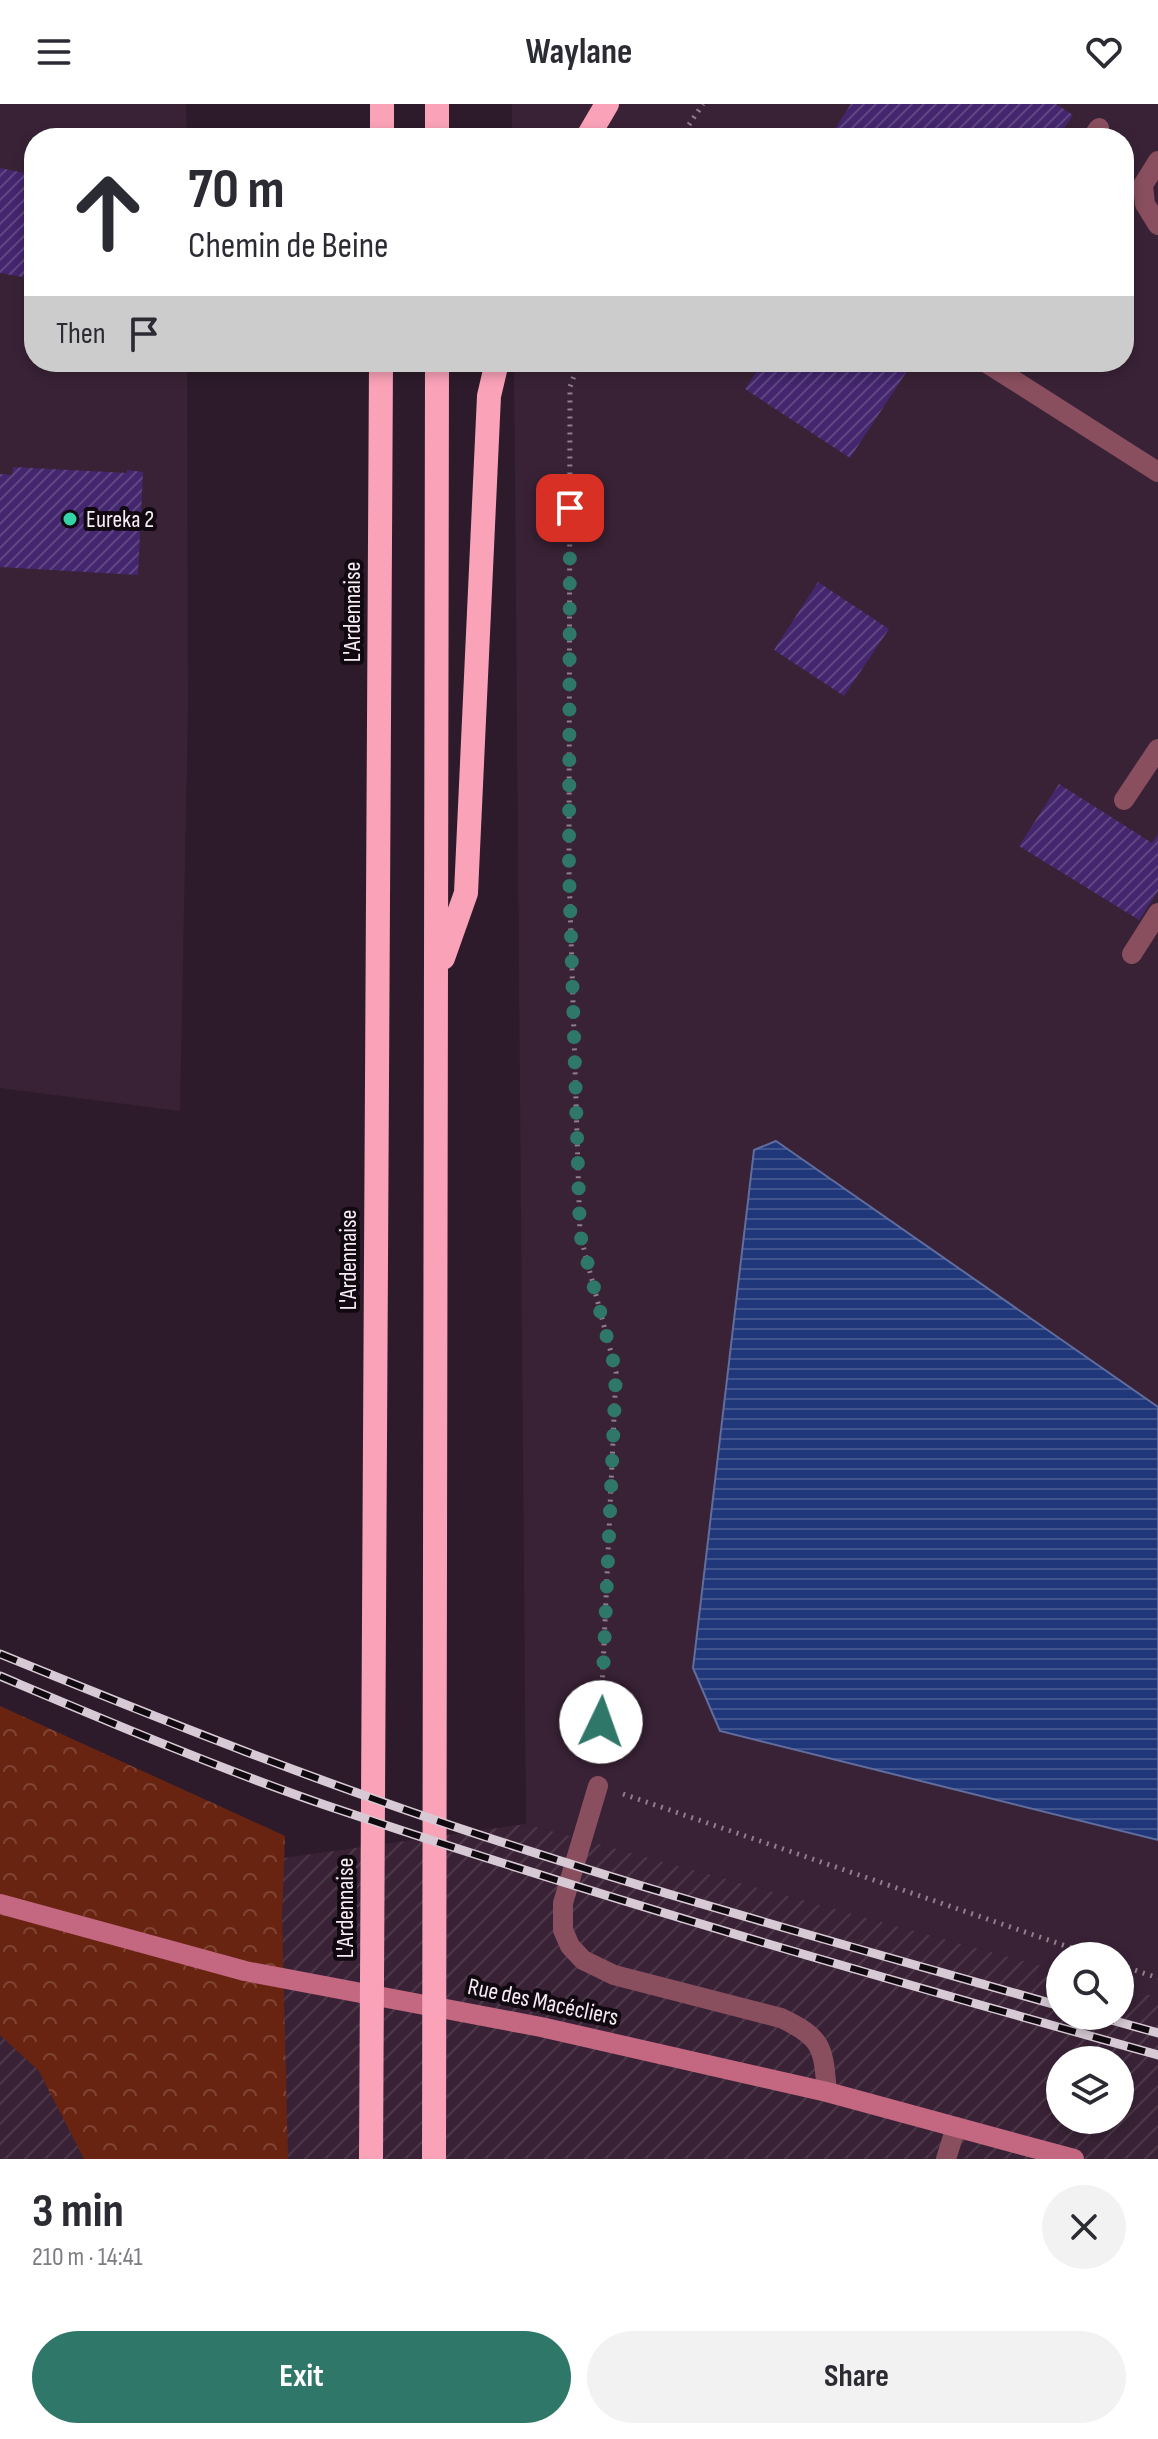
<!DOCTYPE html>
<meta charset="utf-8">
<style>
body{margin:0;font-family:"Sofia Sans Condensed",sans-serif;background:#f2f2f3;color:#2b2b33;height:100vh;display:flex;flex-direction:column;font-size:30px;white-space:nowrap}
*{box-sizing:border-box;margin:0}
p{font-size:26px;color:#7c7c81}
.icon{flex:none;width:44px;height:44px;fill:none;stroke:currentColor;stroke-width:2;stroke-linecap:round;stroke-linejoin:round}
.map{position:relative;height:2055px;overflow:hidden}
.drawer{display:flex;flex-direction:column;background:#fff;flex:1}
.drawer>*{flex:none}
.hud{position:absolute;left:24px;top:24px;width:1110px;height:244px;border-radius:32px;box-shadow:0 4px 12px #0003;background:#fff;color:#2b2b33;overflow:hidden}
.controls{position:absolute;left:1046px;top:1838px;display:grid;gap:16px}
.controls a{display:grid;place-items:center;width:88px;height:88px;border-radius:50%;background:#fff;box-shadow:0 4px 12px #0003;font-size:40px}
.pin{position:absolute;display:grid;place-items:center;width:68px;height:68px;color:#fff;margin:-34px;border-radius:16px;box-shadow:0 4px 12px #0006}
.me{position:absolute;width:88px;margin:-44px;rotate:3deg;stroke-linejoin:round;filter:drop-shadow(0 0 6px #0008)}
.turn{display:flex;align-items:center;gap:28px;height:168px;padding:0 32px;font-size:36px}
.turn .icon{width:104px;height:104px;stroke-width:2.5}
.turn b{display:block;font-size:56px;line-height:68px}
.then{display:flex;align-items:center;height:76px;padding:0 32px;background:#0003;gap:16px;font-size:30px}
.round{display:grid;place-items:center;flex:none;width:84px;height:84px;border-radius:42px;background:#f2f2f3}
.overview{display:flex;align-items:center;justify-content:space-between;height:136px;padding:0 32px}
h1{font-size:48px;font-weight:700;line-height:60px}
.cta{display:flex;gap:16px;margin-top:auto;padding:16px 32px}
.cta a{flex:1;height:92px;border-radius:48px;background:#2f7768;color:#fff;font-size:32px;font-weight:700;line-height:92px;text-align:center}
.cta a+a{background:#f2f2f3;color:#2b2b33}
header{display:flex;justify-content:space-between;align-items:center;height:104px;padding:0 32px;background:#fff;font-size:36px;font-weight:700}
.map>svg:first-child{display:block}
.built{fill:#392236}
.industrial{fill:url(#industrial-furrows);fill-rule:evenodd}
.forest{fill:url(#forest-crowns)}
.water{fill:url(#water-rules);stroke:#606d9f;stroke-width:2}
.building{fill:url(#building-hatch)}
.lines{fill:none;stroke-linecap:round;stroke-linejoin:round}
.path{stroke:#8e7f8c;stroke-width:5;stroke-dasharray:2 6;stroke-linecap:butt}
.lane{stroke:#8a4f5f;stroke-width:20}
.street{stroke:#8a4f5f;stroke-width:20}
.secondary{stroke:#c46781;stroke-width:20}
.highway{stroke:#faa2b8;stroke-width:24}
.rail-casing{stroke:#d7cad5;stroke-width:9}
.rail{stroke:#110910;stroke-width:6;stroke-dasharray:18;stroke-linecap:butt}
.route{stroke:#2f7768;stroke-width:14;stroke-dasharray:0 25.2}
.poi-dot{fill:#34d4a8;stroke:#110910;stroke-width:3}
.labels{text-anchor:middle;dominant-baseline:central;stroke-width:8;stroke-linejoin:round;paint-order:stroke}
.poi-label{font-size:24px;fill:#f7ebf5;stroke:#110910;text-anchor:start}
.street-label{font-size:24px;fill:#f7ebf5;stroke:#110910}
</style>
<header><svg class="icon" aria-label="menu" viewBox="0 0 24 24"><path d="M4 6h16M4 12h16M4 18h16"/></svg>Waylane<svg class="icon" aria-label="heart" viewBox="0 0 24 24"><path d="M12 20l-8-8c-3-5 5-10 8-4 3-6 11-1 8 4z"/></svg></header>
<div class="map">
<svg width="1158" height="2055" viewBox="0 0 1158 2055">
<defs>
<pattern id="industrial-furrows" width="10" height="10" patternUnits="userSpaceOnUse" patternTransform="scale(2)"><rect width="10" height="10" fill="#392236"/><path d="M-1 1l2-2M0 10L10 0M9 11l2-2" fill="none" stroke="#4d384a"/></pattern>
<pattern id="forest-crowns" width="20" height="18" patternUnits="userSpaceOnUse" patternTransform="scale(2)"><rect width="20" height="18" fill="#692411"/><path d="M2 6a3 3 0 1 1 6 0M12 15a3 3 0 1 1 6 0" fill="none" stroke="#7f4434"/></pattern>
<pattern id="water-rules" width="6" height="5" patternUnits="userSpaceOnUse" patternTransform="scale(2)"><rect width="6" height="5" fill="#20377a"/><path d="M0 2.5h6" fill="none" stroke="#41548e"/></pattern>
<pattern id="building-hatch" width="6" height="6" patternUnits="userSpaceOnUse" patternTransform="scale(2)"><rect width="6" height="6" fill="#43266d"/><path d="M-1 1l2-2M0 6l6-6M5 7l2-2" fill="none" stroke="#5f4682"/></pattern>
</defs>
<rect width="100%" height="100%" fill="#2d1b2b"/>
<path class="built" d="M0 0H186L187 34H34V258H187L188 603 180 1007 0 984Z
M512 0H1158V1893L1120 1883V1852H1060V1867L526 1720 514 258H1124V34H512Z"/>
<path class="industrial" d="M526 1720 1060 1867V1912H1120V1883L1158 1893V2055H0V1794ZM1060 1956H1120V2016H1060Z"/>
<path class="forest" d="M0 1602 285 1732 282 1813 288 2055H84L39 1967 0 1931Z"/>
<path class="water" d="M776 1037 1158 1303V1736L720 1627 693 1564 754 1046Z"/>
<path class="building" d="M851 0H1056L1073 11 1058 34H829Z
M0 64 34 71V175L0 169Z
M763 258H913L850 354 745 285Z
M13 363 127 369V366L143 368 138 471 0 463V370L12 371Z
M818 478 889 525 844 592 774 546Z
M1059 680 1152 739 1158 730V787L1139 816 1019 742Z"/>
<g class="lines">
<path class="path" d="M680 34 703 0
M579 258 570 283 569 766 580 1130 616 1268 599 1654
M623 1690 1095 1852
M1120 1861 1158 1874"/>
<path class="lane" d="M1092 34 1099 24
M1158 57 1143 81 1145 100 1158 121
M985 258 1158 368
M1124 696 1158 645
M1132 850 1158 809
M946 2055 956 2023"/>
<path class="street" d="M598 1682 563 1799V1826L570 1842 583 1856 614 1871 781 1914C824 1934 823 1945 827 1988"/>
<path class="secondary" d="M0 1800 245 1867 541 1923 827 1988 1074 2055"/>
<path class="highway" d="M437 0V34
M382 34V0
M587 34 607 0
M443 854 466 789 489 292 497 258
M371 2055 381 258
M434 2055 437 258"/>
<defs>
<path id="rail" d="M0 1550C162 1616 325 1681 492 1735 679 1796 870 1848 1060 1902
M0 1572C107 1617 215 1663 325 1701 600 1794 879 1873 1158 1951
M1097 1912 1158 1929"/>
</defs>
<use href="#rail" class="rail-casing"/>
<use href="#rail" class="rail"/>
</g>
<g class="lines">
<path class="route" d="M570 404 569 766 580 1130 616 1268 601 1618"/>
</g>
<circle class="poi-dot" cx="70" cy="415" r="8"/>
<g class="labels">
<g class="poi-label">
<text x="86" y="415">Eureka 2</text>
</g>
<g class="street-label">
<text transform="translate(352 508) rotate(-90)">L'Ardennaise</text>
<text transform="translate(348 1156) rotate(-90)">L'Ardennaise</text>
<text transform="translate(345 1804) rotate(-90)">L'Ardennaise</text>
<text transform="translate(543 1898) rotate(12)">Rue des Macécliers</text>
</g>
</g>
</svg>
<div class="controls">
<a><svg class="icon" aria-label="search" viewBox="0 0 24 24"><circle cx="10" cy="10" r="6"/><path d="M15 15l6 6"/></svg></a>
<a><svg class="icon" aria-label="layers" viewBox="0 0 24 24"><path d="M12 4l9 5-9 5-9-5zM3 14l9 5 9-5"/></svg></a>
</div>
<div class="pin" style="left:570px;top:404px;background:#d93025"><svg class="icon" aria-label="arrive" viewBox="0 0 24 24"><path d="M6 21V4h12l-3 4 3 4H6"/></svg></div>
<svg class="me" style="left:601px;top:1618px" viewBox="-20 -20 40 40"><circle r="19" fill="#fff"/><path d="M0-13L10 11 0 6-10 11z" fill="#2f7768"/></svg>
<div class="hud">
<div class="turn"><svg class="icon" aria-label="ahead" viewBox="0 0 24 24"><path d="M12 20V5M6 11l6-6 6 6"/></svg><div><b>70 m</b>Chemin de Beine</div></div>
<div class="then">Then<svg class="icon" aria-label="arrive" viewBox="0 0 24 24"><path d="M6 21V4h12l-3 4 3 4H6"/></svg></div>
</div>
</div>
<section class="drawer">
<div class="overview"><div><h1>3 min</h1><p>210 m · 14:41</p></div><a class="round"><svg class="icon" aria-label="close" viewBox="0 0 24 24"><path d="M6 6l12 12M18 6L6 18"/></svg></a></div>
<div class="cta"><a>Exit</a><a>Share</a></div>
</section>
